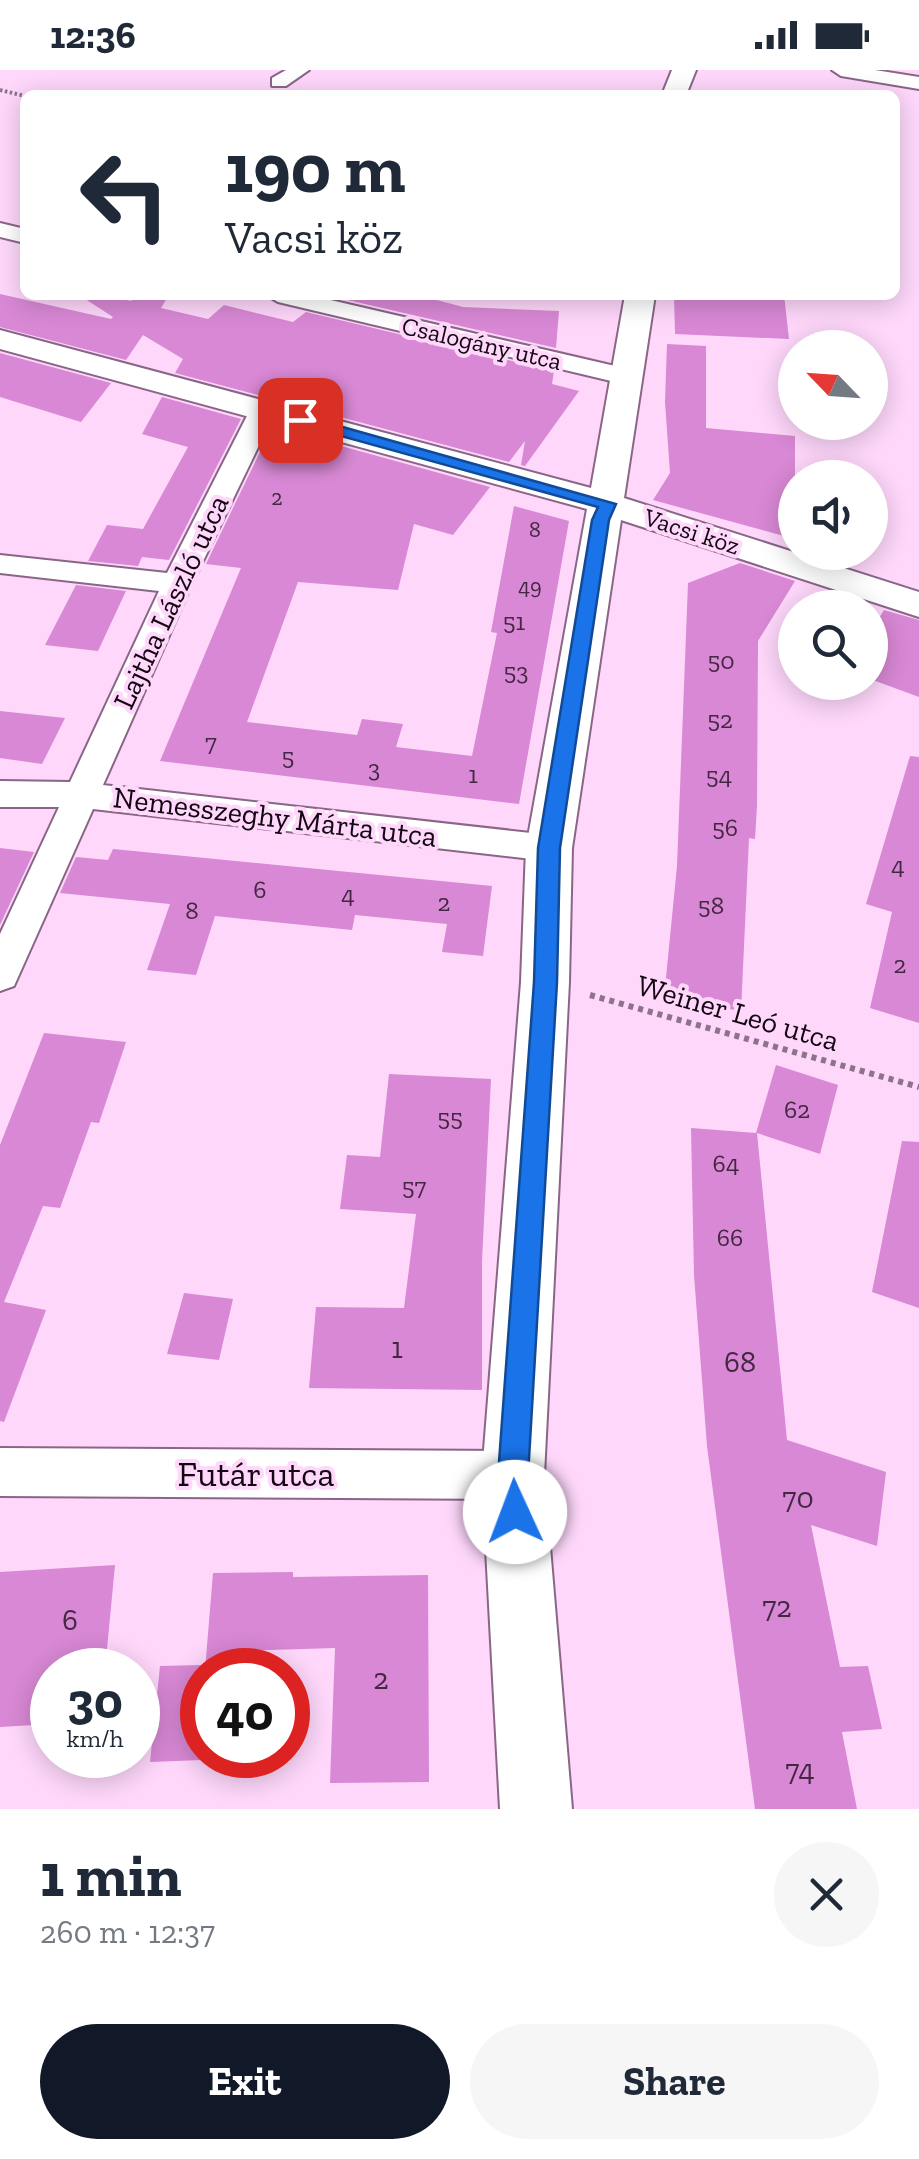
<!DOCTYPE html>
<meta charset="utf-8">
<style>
body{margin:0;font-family:"Zilla Slab",serif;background:#f6f6f7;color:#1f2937;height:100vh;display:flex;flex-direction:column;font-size:38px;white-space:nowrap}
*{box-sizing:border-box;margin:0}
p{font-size:32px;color:#747a83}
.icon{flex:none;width:55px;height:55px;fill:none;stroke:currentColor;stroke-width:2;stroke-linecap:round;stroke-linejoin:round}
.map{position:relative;height:1739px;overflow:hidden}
.sheet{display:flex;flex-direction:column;background:#fff;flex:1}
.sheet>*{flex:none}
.banner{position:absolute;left:20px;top:20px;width:880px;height:210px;border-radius:15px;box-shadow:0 5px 25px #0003;background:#fff;color:#1f2937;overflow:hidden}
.needle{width:65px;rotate:295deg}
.fabs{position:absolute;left:778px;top:260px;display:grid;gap:20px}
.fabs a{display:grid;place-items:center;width:110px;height:110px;border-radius:50%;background:#fff;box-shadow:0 5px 25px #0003;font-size:50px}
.speed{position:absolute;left:30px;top:1578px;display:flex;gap:20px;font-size:50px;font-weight:700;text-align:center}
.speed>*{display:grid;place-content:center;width:130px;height:130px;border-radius:50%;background:#fff;box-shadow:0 5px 25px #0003;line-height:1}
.speed small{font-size:25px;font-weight:400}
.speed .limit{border:15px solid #d22;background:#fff;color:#111}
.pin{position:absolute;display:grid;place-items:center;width:85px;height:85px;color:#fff;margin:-42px;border-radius:20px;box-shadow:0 5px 15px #0006}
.me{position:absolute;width:110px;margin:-55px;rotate:358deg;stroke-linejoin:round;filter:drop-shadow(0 0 8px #0008)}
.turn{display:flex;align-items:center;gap:35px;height:210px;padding:0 40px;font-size:45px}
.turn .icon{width:130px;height:130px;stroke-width:2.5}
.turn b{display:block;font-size:70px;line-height:85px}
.round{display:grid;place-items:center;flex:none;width:105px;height:105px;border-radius:52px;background:#f6f6f7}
.head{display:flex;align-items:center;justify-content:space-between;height:170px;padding:0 40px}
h1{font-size:60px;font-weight:700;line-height:75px}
.primary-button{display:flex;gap:20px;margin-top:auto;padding:20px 40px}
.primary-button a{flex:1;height:115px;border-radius:60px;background:#111827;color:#fff;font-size:40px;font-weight:700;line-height:115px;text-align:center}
.primary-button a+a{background:#f6f6f7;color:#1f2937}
.status{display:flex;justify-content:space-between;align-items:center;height:70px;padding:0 50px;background:#fff;direction:ltr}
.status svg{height:28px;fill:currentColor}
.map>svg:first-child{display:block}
.building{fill:#d888d4}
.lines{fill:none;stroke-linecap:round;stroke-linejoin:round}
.minor-casing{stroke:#896687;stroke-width:4}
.tertiary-casing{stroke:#896687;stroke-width:4}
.path-far1{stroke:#8c728a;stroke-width:4;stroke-dasharray:2.5 2.5;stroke-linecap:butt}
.path{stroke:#8c728a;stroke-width:6;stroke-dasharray:5 5;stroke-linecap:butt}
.minor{fill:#fff;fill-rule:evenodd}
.tertiary{fill:#fff;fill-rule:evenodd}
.route{fill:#1a73e8;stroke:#114b97;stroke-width:2.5}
.labels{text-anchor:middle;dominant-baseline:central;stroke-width:8;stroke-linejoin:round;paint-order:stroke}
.far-number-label{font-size:22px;fill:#442742}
.far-street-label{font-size:25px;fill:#130712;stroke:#fed7fb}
.number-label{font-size:25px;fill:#442742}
.street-label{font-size:30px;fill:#130712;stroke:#fed7fb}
.near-number-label{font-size:30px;fill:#442742}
.near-street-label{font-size:35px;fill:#130712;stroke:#fed7fb}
</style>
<div class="status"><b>12:36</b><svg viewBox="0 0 49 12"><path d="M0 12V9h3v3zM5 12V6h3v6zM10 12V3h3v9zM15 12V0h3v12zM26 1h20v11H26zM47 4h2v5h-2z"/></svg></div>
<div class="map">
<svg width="919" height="1739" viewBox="0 0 919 1739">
<rect width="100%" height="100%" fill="#fed7fb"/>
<path class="building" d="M0 224 111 249 113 247 79 225H106L131 231 138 225H169L161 238 208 249 224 235 293 252 306 242 554 301 552 314 579 321 525 396 521 395 525 371 509 392 175 303 183 289 143 265 126 290 0 257Z
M326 225H418L463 237 559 241 556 278Z
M674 225H784L789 269 675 264Z
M667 274 706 276V358L795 366V469L653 430 670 403 665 332Z
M0 283 111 313 81 352 0 327Z
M162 327 241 349 169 490 142 487 138 496 88 491 107 455 143 459 188 377 142 364Z
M272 357 490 417 453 465 414 454 398 520 298 512 247 652 357 665 362 649 403 654 396 677 472 686 497 563 491 562 514 436 569 451 519 734 160 691 241 498 206 494Z
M740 493 795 511 758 571 757 736 755 769 749 768 741 941 664 928 677 796 688 513Z
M76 515 126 521 98 581 45 575Z
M884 540 919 550V627L870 609V563Z
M0 641 65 648 42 694 0 688Z
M910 686 919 687V953L870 938 892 842 866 834Z
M0 778 34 782 0 855Z
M113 779 492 816 483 886 442 882 447 854 355 845 352 860 215 846 196 905 147 900 170 834 60 823 76 787 108 790Z
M44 963 126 972 99 1053 91 1052 60 1138 43 1136 4 1232 46 1240 4 1352 0 1351V1075Z
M776 995 838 1015 820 1084 757 1063 787 1370 886 1402 877 1476 811 1455 840 1597 868 1596 882 1659 842 1662 857 1739H755L707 1376 694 1205 691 1058 756 1063Z
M389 1004 491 1009 482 1191V1320L309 1318 316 1237 404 1238 416 1144 340 1139 347 1085 380 1087Z
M902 1071 919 1072V1238L872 1222Z
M184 1223 233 1229 219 1290 167 1284Z
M115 1495 105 1600H52V1654L0 1657V1502Z
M293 1502V1507L428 1505 429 1712 330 1713 335 1578 242 1581 241 1600H205L213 1503Z
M202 1595V1690L150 1692 160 1596Z"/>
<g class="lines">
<defs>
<path id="minor" d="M286 0H309L286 16H272V8Z
M832 0H875L919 7V19L841 6Z
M0 153 25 159V173L0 167Z
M266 225H309L628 299 641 307 628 315 278 232Z
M263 332 276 340 192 514 103 715 549 765 562 768 567 778 562 788 549 791 93 739 14 916 0 921V864L59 737H0V711L70 712 159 521 0 503V485L167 503 250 340Z
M0 1378 513 1381 530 1388 537 1405 530 1422 513 1429 0 1426Z"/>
<path id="tertiary" d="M672 0H696L686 25H662Z
M625 225H655L624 428 919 522V547L621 450 572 778 569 912 544 1405 572 1739H500L482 1405 521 912 526 778 587 439 0 279V260L591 418Z"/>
</defs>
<use href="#minor" class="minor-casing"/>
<use href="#tertiary" class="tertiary-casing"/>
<path class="path-far1" d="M0 20 25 26"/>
<path class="path" d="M590 925 919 1017"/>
<use href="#minor" class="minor"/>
<use href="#tertiary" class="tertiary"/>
</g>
<path class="route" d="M300 345 616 434 609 450 560 778 557 912 528 1406 530 1442 526 1453 515 1458 505 1453 498 1406 534 912 538 778 592 450 598 437 294 353 292 350Z"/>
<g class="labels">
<g class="far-number-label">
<text x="277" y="427">2</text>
<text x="535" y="459">8</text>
<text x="530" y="516">49</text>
</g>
<g class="far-street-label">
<text transform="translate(482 273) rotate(13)">Csalogány utca</text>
<text transform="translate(692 461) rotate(18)">Vacsi köz</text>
</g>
<g class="number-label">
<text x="514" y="551">51</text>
<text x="721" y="590">50</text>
<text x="516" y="601">53</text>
<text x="720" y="649">52</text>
<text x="211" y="672">7</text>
<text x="288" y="686">5</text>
<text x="374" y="698">3</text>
<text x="473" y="704">1</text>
<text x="719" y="705">54</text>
<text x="725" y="757">56</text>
<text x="898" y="795">4</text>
<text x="260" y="819">6</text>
<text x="348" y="824">4</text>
<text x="444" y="832">2</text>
<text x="711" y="835">58</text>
<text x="192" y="840">8</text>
<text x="900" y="894">2</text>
<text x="797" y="1039">62</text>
<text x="450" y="1047">55</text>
<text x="726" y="1093">64</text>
<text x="414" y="1116">57</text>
<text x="730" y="1167">66</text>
</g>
<g class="street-label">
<text transform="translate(171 532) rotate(-65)">Lajtha László utca</text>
<text transform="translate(275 747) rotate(7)">Nemesszeghy Márta utca</text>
<text transform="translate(738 943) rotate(16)">Weiner Leó utca</text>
</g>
<g class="near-number-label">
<text x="397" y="1278">1</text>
<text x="740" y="1292">68</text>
<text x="798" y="1428">70</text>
<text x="777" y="1537">72</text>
<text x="70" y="1550">6</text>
<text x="381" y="1609">2</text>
<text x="800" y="1700">74</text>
</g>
<g class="near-street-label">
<text x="256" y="1404">Futár utca</text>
</g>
</g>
</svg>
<div class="fabs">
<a><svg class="needle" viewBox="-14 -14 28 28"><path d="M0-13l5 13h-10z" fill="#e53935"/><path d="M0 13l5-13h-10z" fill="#747a83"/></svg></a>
<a><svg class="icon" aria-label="sound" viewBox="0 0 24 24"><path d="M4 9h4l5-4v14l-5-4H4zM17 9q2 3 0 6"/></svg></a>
<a><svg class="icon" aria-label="search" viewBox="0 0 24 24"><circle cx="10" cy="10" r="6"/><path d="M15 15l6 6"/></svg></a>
</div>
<div class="speed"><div>30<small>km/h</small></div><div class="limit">40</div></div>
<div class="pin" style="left:300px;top:350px;background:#d93025"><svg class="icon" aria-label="arrive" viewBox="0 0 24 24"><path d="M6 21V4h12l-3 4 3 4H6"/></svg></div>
<svg class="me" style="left:515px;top:1442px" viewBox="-20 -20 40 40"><circle r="19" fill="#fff"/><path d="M0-13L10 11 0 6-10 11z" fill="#1a73e8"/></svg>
<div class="banner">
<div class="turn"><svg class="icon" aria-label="left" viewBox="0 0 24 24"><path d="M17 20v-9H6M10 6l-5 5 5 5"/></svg><div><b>190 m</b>Vacsi köz</div></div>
</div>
</div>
<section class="sheet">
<div class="head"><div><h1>1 min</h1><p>260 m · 12:37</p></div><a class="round"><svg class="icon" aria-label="close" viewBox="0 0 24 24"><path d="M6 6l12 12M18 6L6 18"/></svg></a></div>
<div class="primary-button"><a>Exit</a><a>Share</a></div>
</section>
